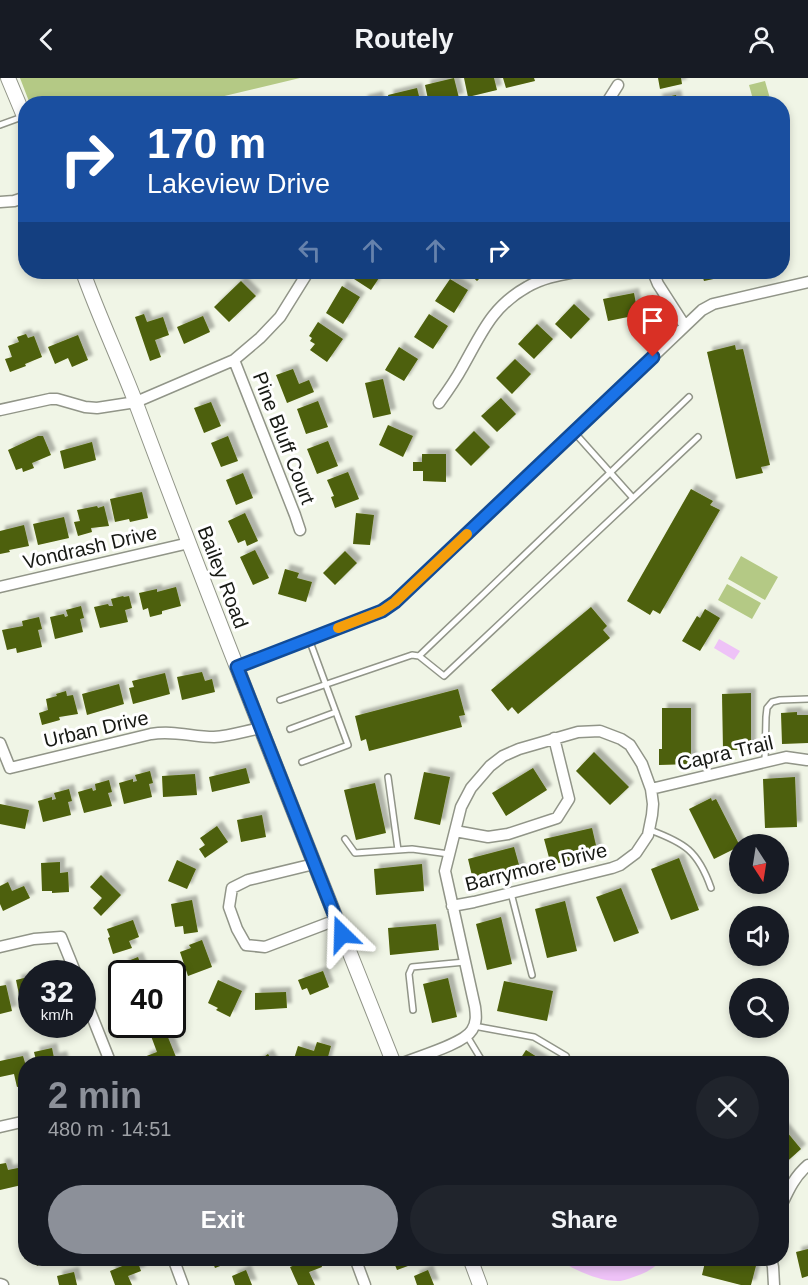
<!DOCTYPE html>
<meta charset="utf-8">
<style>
body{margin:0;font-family:Helvetica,sans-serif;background:#20242c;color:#f1f3f6;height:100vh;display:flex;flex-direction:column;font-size:22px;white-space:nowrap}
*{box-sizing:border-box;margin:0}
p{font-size:20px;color:#9ea1a6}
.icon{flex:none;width:33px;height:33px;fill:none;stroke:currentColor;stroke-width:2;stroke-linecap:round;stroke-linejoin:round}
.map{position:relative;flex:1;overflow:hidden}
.panel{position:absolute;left:18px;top:978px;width:771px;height:210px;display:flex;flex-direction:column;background:#171b24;border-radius:24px;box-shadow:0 3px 9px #0003}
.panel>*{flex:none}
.banner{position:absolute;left:18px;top:18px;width:772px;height:183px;border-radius:24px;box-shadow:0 3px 9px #0003;background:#1a4fa0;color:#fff;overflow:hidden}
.needle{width:39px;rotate:168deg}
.buttons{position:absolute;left:729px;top:756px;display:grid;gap:12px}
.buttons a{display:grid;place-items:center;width:60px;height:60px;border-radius:50%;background:#171b24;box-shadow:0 3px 9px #0003;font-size:30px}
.speed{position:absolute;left:18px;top:882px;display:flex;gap:12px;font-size:30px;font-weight:700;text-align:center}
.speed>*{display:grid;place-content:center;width:78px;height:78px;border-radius:50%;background:#171b24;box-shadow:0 3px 9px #0003;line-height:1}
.speed small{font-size:15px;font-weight:400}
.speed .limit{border:3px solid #111;border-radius:9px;background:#fff;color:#111}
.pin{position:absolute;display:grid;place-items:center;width:51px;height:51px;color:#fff;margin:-62px -26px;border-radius:50% 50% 50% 0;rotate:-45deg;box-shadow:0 0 6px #0007}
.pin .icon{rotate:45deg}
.me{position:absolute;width:66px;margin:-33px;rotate:338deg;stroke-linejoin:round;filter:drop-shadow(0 0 4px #0008)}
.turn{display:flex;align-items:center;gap:21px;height:126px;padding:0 30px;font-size:27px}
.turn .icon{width:78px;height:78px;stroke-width:2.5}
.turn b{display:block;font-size:42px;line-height:51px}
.lanes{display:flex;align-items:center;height:57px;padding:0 30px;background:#0003;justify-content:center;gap:30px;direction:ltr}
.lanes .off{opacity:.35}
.round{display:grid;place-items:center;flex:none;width:63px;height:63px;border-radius:32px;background:#20242c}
.summary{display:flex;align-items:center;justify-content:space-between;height:102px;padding:0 30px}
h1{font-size:36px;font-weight:600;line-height:45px;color:#8c9099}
.primary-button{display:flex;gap:12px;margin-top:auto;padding:12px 30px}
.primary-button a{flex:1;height:69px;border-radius:36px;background:#8c9099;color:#fff;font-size:24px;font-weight:600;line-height:69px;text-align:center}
.primary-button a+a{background:#20242c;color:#f1f3f6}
header{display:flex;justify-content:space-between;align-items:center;height:78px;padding:0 30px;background:#171b24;font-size:27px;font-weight:600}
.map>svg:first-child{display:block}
.green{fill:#b4c985}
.water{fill:#eec2f7}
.building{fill:#4d6008;filter:url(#shadow)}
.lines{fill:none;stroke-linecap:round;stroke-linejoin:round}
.service-casing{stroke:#919588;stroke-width:8}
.minor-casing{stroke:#919588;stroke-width:13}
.tertiary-casing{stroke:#919588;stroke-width:16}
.service{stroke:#fff;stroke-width:5}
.minor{stroke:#fff;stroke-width:10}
.tertiary{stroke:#fff;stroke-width:14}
.route-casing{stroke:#114b97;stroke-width:15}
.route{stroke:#1a73e8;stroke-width:10}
.slow{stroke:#f59e0b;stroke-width:10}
.labels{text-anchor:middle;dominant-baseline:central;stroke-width:6;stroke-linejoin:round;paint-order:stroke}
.street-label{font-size:20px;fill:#171914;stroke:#fff}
</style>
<header><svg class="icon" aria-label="back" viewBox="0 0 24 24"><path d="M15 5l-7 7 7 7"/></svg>Routely<svg class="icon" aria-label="person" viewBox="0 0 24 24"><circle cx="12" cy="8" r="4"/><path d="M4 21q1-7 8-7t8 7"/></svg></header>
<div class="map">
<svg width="808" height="1207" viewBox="0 0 808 1207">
<defs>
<filter id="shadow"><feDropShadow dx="5" dy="-5" stdDeviation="1.5" flood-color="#0004"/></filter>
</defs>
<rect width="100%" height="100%" fill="#f0f5e6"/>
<path class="green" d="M20 0H300L195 25 30 26Z
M765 3 771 24 754 25 749 7Z
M741 478 778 499 765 522 728 501Z
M727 506 761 525 752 541 718 522Z"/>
<path class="water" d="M719 561 740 573 734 582 714 570Z
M557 1181H662C657 1188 648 1194 639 1197 633 1199 626 1202 620 1203 599 1204 575 1192 557 1181Z"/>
<path class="building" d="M454 0 459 20 436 26H429L425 7Z
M464 0H494L497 12 468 19Z
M503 0H534L535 3 506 10Z
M658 0H681L682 6 660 11Z
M417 10 421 26H390L388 17Z
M676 17 678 26H658L657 21Z
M378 18 380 26H362L363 22Z
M356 194H383L371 212 354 201 358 195Z
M467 194H486L477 203Z
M701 194H722L723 199 704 203Z
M450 201 468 212 454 235 435 223Z
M241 203 256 218 229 244 214 229Z
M342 208 360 219 343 246 326 235Z
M634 215 638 237 608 243 603 221Z
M574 226 590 241 571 261 555 246Z
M144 236 147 244 163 239 169 257 155 262 161 279 150 283 135 239Z
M429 236 448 248 433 271 414 259Z
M203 238 210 254 184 266 177 249Z
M318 244 343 261 327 284 310 272 315 266 310 263 312 260 309 258Z
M537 246 553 261 534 281 518 266Z
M26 256 28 260 34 258 42 279 25 286 26 288 10 294 5 281 12 279 8 268 19 264 17 259Z
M78 257 88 282 72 289 68 280 55 286 48 269Z
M735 267 736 272 743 271 770 387 761 389 763 395 736 401 707 274Z
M399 269 418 281 404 303 385 292Z
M515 281 531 296 512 316 496 300Z
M293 291 299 306 309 302 314 314 287 325 276 297Z
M383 301 391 336 373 340 365 305Z
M501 320 516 336 497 354 481 338Z
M318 323 328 349 306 356 297 331Z
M211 324 221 348 204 355 194 330Z
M388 347 413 358 403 379 379 367Z
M474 353 490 369 471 388 455 372Z
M38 358H43L51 377 32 385 34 390 23 394 22 390 16 392 8 372Z
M228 358 238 383 221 389 211 365Z
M328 363 338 388 317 396 307 371Z
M92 364 96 382 64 391 60 373Z
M422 376H446V404L423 403V393H413V384H422Z
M348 394 359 421 335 430 331 419 334 418 327 402Z
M243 395 253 420 236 427 226 402Z
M691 411 713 423 710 427 720 432 660 536 653 532 650 537 627 523Z
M142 414 148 440 130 444 129 441 115 444 110 421Z
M97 428 98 430 104 428 109 448 91 450 92 454 78 458 74 444 80 443 77 432Z
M245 435 258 463 247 468 245 462 238 465 228 443Z
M356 435 374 437 370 467 353 466Z
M64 439 69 460 38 467 33 446Z
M24 447 29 468 9 472 10 474 0 476V453Z
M255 472 269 500 253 507 240 479Z
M345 473 357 485 335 507 323 495Z
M285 491 299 495 297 500 312 504 306 524 278 516Z
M176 509 181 528 162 533V536L150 539 148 530 143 532 139 515 157 511V514Z
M123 518 124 519 129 518 132 530 125 532 128 544 100 550 94 529 108 526 109 528H113L111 521Z
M81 528 84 540 80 541 83 554 55 561 50 539 64 536 65 539 68 538 66 532Z
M591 529 607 548 603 552 610 560 518 636 512 629 508 633 491 612Z
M705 531 720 540 700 573 682 563 697 538 700 540Z
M39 539 42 551 38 552 42 569 17 575 16 570 7 572 2 552 23 548 22 543Z
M202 594 205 603 212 601 215 614 182 622 177 599Z
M165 595 170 616 133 626 129 610 134 609 132 603Z
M119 606 124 626 87 637 82 616Z
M458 611 465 637 459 638 462 649 369 673 366 661 361 663 355 638Z
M66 613 67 618 73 617 78 636 59 639 60 642 42 647 39 635 48 632 46 621 57 618 56 616Z
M751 615V672H723L722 616Z
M662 630H691V678L692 677V686L659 687V671H662Z
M797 634V637H808V665L782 666 781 635Z
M594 674 629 709 610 727 576 693Z
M246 690 250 705 212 714 209 699Z
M533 690 547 712 506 738 492 715Z
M150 693 153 705 149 706 152 719 124 726 119 705 133 701V704L137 703 135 697Z
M424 694 450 699 440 747 414 741Z
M195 696 197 717 163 719 162 698Z
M795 699 797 749 765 750 763 701Z
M109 702 112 714 108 715 112 728 84 735 78 714 92 710 93 713 96 712 95 706Z
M375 705 386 755 356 762 344 712Z
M69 711 72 723 68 724 71 737 43 744 38 723 52 719V722L56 721 54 715Z
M711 720 712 723 716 721 740 768 714 781 689 731Z
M0 726 29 732 25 751 0 746Z
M262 737 266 759 241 764 237 742Z
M217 748 228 764 205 780 199 771 205 767 200 760Z
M592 750 598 776 551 787 544 761Z
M514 769 521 794 474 806 468 781Z
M679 780 699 832 671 842 651 791Z
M177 782 196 791 187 811 168 803Z
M60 784V795L68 794 69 814 52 815V813H42L41 785Z
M422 786 424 813 376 817 374 791Z
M101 797 121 817 101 838 93 830 102 820 90 809Z
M8 804 12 813 24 808 30 820 3 833 0 826V808Z
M621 810 639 855 614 864 596 819Z
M192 822 198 854 184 856 183 848 175 849 171 826Z
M565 823 577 873 547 880 535 831Z
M501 839 512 886 487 892 476 846Z
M133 842 139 859 129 863 132 870 113 876 108 860 110 859 107 851Z
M436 846 439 872 390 877 388 850Z
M202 862 212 889 188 898 180 874 191 870 189 867Z
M138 879 144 896H127L123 885Z
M323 893 329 909 310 917 307 910 302 912 298 902Z
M28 899 32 913V929L22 931 16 902Z
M448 900 457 939 432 945 423 906Z
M218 902 242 913 230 939 216 932 218 930 208 925Z
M504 903 553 913 547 943 497 933Z
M6 907 12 933 0 936V908Z
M286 914 287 930 255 932V915Z
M165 952 176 979 159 986H147L144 979 157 974 151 958Z
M317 964 331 968 326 986 293 984 298 968 314 973Z
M52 970 54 980 62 978 64 986H37L34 974Z
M526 972 548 986H517Z
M268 976 274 986H254Z
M23 978 26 988V1007L17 1009 14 996 0 999V983Z
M782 1048 801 1071 782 1088Z
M6 1085 8 1092 23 1089 26 1098V1106L0 1112V1086Z
M26 1149V1168L18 1164Z
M808 1171V1198L802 1200 796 1174Z
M24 1180H42L38 1188Z
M211 1180H232L233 1183 215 1190Z
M312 1180H319L322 1189 309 1194 315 1207H298L290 1189Z
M396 1180H427V1181L397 1192 393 1182Z
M706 1180H758L751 1207H741L702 1197Z
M137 1182 141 1193 128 1198 132 1207H115L110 1193Z
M246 1192 252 1207H235L232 1198Z
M428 1192 434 1207H417L414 1198Z
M74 1194 77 1207H59L57 1198Z"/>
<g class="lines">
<defs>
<path id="service" d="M0 47 22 39
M574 354 633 420
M419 578 689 319
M280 622 412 577 419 578 444 598 698 359
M290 651 336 634
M765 683 766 639 767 630 772 624 780 622 808 621
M302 684 348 667 309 561
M388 699 398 772
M650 752C685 765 698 773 711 810
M345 761 355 775 412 771 449 776
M511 815 532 897
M413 932 409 896 412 889 465 884
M474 948 534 959 566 978
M467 958 484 986"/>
<path id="minor" d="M606 26 618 7
M0 124 14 123 26 119
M653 194 658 206 685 248
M234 282 295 437 300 452
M439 325C447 314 455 303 462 290 481 257 491 229 527 209 542 200 559 197 575 194
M0 332 50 321H57L85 329 97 330 136 324 234 282 260 260 280 239 308 194
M0 509 189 465
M237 589 382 533 395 524 702 232 713 226 808 204
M0 665 10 690 151 656C174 652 192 659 214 659 230 658 245 653 261 650
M651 711 786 679 807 682
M455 753 488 759 508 756 557 740 569 721 554 660
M314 786 248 802 232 810 229 829 237 851 246 867 265 869 336 842
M0 869 34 861 61 859 76 896
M82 913 111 986
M400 986C417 979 464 966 472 952 477 944 476 937 475 929L445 793 461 729 471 710 490 688 503 678 519 671 578 654 600 653 621 661 630 667 642 686 651 711 653 726 652 737 648 757 636 775 620 787 612 790 474 824 452 828
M0 1049 26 1043
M782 1126C789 1111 795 1098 808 1087
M173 1180 183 1207
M355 1180 365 1207
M771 1180 773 1189 774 1207
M0 1206 3 1207"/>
<path id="tertiary" d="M8 0 26 43
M83 194C99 239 120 283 137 328 219 548 307 767 394 986
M470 1180 480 1207"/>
</defs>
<use href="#service" class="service-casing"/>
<use href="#minor" class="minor-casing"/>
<use href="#tertiary" class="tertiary-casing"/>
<use href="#service" class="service"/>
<use href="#minor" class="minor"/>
<use href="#tertiary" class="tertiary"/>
</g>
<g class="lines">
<defs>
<path id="route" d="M342 856 237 589 382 533 395 524 653 279"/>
</defs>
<use href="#route" class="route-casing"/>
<use href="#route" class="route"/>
<path class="slow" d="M338 550 382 533 395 524 467 456"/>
</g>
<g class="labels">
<g class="street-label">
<text transform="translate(284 360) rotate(69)">Pine Bluff Court</text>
<text transform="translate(90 469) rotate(-13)">Vondrash Drive</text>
<text transform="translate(223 499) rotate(69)">Bailey Road</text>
<text transform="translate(96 651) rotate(-13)">Urban Drive</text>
<text transform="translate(725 675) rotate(-13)">Capra Trail</text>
<text transform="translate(536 789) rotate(-14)">Barrymore Drive</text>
</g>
</g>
</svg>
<div class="buttons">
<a><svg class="needle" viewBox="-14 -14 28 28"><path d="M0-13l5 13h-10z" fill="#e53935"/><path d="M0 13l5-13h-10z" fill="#9ea1a6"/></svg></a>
<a><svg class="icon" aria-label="sound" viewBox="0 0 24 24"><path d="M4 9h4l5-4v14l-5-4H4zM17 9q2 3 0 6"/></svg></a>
<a><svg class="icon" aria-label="search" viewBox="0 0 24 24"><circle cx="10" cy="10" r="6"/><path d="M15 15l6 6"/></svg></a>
</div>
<div class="speed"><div>32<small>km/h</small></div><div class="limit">40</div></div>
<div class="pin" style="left:653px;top:279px;background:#d93025"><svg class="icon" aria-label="arrive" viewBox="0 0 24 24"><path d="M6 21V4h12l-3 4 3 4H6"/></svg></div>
<svg class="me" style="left:342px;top:856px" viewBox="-20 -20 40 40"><path d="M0-17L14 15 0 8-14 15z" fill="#1a73e8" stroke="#fff" stroke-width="4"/></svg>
<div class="banner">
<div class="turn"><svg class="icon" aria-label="right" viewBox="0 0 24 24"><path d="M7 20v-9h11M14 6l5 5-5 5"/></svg><div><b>170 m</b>Lakeview Drive</div></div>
<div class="lanes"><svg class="icon off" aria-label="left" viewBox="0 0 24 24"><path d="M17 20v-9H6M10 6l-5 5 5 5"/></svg><svg class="icon off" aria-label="ahead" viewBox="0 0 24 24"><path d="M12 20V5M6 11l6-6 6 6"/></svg><svg class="icon off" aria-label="ahead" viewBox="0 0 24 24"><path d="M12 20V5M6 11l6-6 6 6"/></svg><svg class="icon" aria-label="right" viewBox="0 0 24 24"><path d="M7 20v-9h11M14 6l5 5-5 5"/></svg></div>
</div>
<section class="panel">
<div class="summary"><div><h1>2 min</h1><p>480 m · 14:51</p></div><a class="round"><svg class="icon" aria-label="close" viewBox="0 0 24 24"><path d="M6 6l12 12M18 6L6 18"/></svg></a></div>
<div class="primary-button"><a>Exit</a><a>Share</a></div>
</section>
</div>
